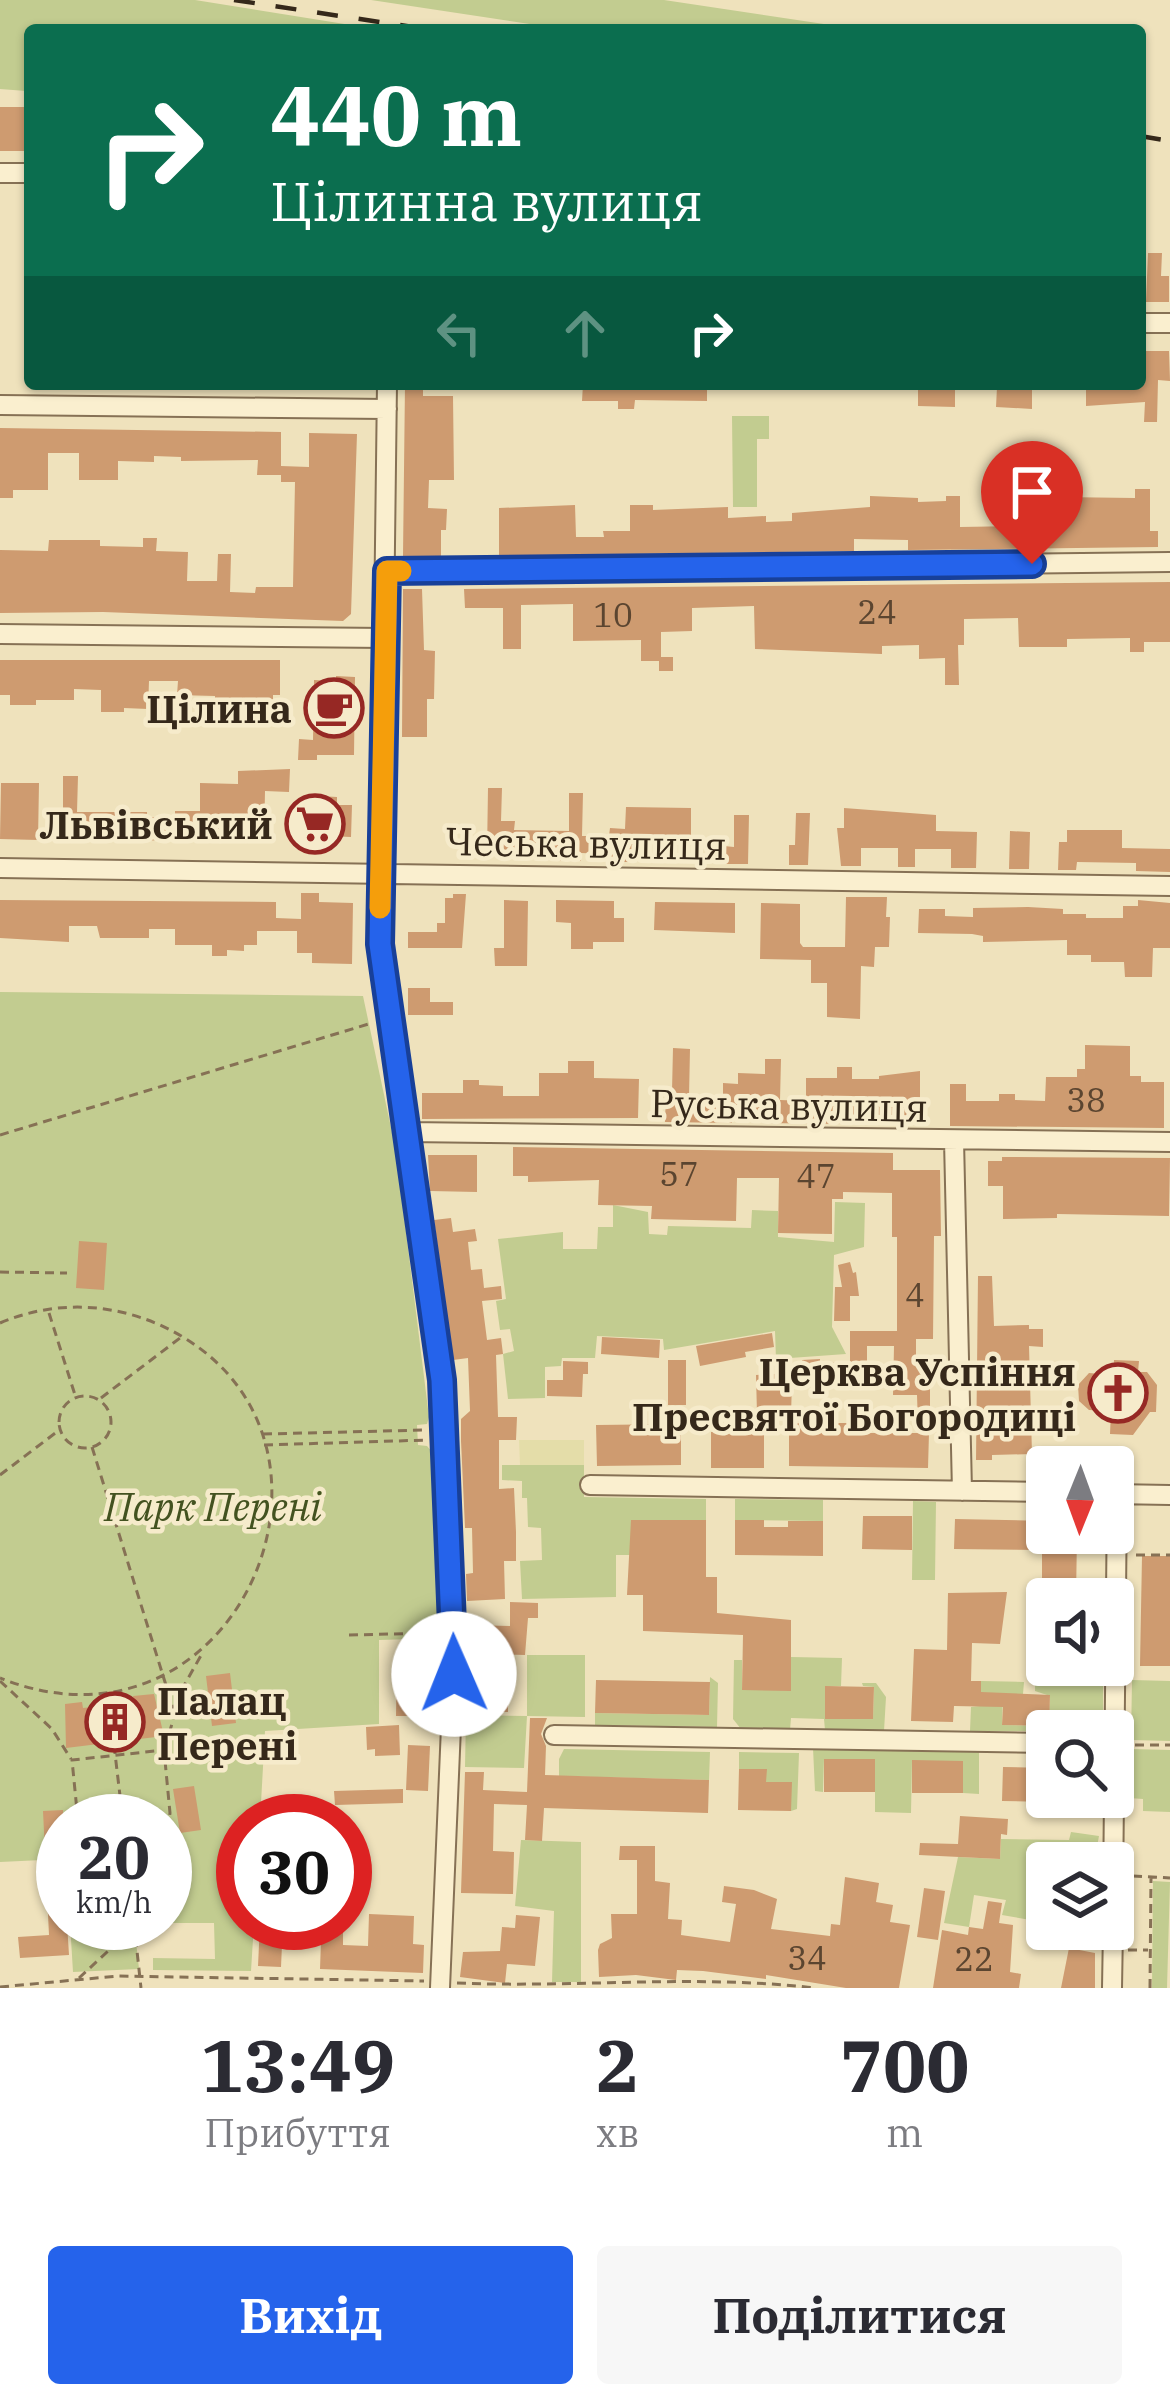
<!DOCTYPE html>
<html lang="uk">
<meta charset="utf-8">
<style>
body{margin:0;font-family:"IBM Plex Serif",serif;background:#f7f7f7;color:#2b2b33;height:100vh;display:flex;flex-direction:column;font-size:45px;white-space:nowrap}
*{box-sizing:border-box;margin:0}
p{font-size:39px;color:#7c7c81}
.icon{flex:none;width:66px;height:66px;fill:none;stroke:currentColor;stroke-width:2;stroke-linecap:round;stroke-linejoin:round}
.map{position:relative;height:1988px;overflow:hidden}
.drawer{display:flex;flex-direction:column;background:#fff;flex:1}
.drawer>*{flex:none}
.banner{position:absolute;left:24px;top:24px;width:1122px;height:366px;border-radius:12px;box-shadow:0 3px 9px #0004;background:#0b6e4f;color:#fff;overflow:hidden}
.needle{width:78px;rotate:181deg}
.fabs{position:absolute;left:1026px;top:1446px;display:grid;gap:24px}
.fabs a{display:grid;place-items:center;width:108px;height:108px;border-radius:12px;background:#fff;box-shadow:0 3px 9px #0004;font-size:60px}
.speed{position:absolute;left:36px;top:1794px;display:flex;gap:24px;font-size:60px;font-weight:700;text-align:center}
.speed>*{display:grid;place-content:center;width:156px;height:156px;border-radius:50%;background:#fff;box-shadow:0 3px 9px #0004;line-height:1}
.speed small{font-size:30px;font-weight:400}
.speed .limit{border:18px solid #d22;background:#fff;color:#111}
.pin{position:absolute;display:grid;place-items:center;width:102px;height:102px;color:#fff;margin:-123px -51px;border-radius:50% 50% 50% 0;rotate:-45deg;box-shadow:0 0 12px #0007}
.pin .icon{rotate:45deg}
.me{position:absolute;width:132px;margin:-66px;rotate:359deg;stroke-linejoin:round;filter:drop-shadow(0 0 9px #0008)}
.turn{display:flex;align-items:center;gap:42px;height:252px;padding:0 48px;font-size:54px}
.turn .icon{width:156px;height:156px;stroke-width:2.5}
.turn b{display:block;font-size:84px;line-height:102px}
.lanes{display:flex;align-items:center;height:114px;padding:0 48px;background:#0003;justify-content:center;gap:60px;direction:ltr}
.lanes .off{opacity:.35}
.eta{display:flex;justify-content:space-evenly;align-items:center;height:204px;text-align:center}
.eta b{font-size:72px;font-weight:700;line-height:84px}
.action{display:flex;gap:24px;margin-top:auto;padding:24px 48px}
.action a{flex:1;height:138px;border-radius:12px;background:#2563eb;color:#fff;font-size:48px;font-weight:700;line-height:138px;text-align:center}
.action a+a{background:#f7f7f7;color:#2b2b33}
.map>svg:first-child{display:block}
.farmland{fill:#e4dda9}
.green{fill:#c2cc90}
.building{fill:#ce9b70}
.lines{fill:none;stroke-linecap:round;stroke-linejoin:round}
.minor-casing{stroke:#867155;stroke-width:22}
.path{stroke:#867155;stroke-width:3;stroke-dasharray:9 6;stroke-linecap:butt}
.minor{stroke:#faefcf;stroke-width:18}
.rail{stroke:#35281a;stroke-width:4.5;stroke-dasharray:21 21;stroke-linecap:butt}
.route-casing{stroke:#184099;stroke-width:30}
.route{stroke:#2563eb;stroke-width:21}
.slow{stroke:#f59e0b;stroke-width:21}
.labels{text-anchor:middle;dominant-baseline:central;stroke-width:9;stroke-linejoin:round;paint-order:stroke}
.number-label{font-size:33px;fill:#5b4530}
.poi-label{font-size:39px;font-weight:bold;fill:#35281a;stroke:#f6ebcb;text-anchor:end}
.street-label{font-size:39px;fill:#35281a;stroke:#f6ebcb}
.park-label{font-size:39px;font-style:italic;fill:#435220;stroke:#f6ebcb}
</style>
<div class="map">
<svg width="1170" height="1988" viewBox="0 0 1170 1988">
<rect width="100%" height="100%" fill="#efe2bc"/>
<path class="farmland" d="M519 1440H584V1465H520Z"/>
<path class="green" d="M0 0H195L382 30H30V97H26V91L0 89Z
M371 0H664L864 30H570Z
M732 416H769V439H757V507H733Z
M0 992 363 996 396 1151 429 1417 427 1424 417 1425 418 1445 427 1446 433 1453 445 1638 379 1640V1724L265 1731 260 1821H243V1923H254L251 1971 153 1970V1958L215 1959 214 1923H165V1821H63V1859L0 1862Z
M835 1202 865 1203 864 1247 834 1255 832 1327 846 1354 776 1359 775 1331 664 1350 663 1339 597 1336 595 1358H562L561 1366 545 1367V1398L508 1399 503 1354 514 1351 510 1329 500 1330 496 1301 506 1299 498 1239 563 1232V1249H597L598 1227H613V1205L648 1212 649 1234 667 1235 668 1226 751 1228 752 1210 778 1211V1237L834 1242Z
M502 1465H584V1497L706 1499V1520L631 1555H616V1597L522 1599 520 1561 542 1560 541 1528 528 1527 527 1498H522V1481L502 1480Z
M735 1499 823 1500V1521L735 1520Z
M913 1501 936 1502 935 1580H912Z
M527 1655H585V1717L527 1716 524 1768 465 1767 466 1715 527 1716Z
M791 1657 842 1658 841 1686 825 1687 826 1719H873L874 1687 863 1686 862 1683H876L886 1697 884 1731 825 1730 824 1719 791 1718 790 1730 741 1729 733 1719 734 1660H742V1690H791Z
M710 1677 718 1683 717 1727 595 1725V1713L709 1715Z
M1132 1680 1170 1681V1741L1131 1740Z
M981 1681 1024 1682 1023 1694H1003L1002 1725 1048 1726 1050 1696 1035 1691V1683L1103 1685V1731H970L971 1707 980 1706Z
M813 1748 979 1750V1794L963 1793 962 1761H912L911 1813 875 1812V1759H824L823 1792 815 1791Z
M564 1749 710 1752 709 1780 559 1776V1759Z
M1131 1749 1170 1750V1812L1143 1811V1799L1129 1798Z
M739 1752 799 1753 797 1809 791 1811V1782H766V1769H739Z
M1071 1832 1099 1836 1094 1863H1047V1915H1043L1042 1922 1002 1915 1006 1900 974 1895 969 1927 944 1923 958 1857 1000 1859 1001 1839 1069 1840Z
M521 1840 581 1842V1982H552L554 1911 515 1906Z
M1153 1881 1170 1882 1167 1988H1152Z
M70 1923H134L139 1969 73 1972Z"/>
<path class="building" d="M0 107H30V151H0Z
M1148 253H1162L1161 276H1169V302H1146Z
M1146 351H1169L1170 381 1158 380 1157 422H1144L1145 402 1086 406V386L1145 384Z
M405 384H423V396H453L454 480H429L428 508 447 509 446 530H441V556H403Z
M583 384H707V401L635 400 634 409H618V401H582Z
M918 384H955V407L918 406Z
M997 387H1032V409L996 407Z
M0 428 281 432V475H257L258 460 181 461V457L154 456V462L118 461V480H79V453H48V490H13V498H0Z
M309 433 357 434 351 614 343 621 103 612 0 613V550L48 551 49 540H100V546L143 547V538H157L156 551 188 552 187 581H217L218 554H231L230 592 255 593 256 587H293L295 482H281V466L309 467Z
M1135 489H1150V531H1158V547L908 550V540L854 539V551L499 556V508L575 505 576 537H604L603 531H630V505H653V510L728 507V518L766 516V522L792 521V513L870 507V496L918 498V502L946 501V496H960V527L1022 526V506H1059V497L1135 498Z
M1170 582V642H1144V652H1130V638L1067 639V647H1019L1018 618 964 619V645H958L959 685H945V658L919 659V645L882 646V654L755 649 754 606 692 608V631L661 632V657H673V671H659V661H641V640L573 641V604L521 605V649H503V608H465L464 589Z
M403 589H422L424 650 435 651 434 699H427V737H402Z
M0 660H280V695H273V719L215 714V696L177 695 178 681H149L148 709 124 708V712H101V690L74 689V700H36V705H10V695H0Z
M336 676 355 677 354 755H317V760H298L299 739 313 740 314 680 336 681Z
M290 769 289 792 265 791 264 842 63 839V776H78L77 812H147V817L175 818V811H200V783L238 784V771Z
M1 783H39L38 840 0 839Z
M488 788H502L501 821H515L514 830 569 831V793H583L582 836H609L610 828 625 829 626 807 691 808V841L638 840V862H608L609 854 581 853V861H560V850L487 853Z
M320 796 337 797V805H352L351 837 303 835 304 804H320Z
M844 808 936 815V831L977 832 976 868H951V849H915V867H898V848H861V866H841L837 828H844Z
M796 813H810L808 865H789V845H795Z
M734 815H749L748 864H724V846L734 847Z
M1067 830H1122V848L1170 849V872L1136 871V863L1077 862 1076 870H1058L1059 842H1067Z
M1010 831 1030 832 1029 869H1009Z
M301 893H319V902L353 903 352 964 312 963V953H297V931H257V945H244V951L227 950V956H212V945H175V929H149V938H100L97 926H69V942L0 938V900L276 902V918L301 919Z
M453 894H466L462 948H408V932H437V923H445V898H453Z
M846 897H887L886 917H890L889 947H875L874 967 861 966 860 1019 827 1017V983H811V960L760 959 761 903 800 904V943L803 947H845Z
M504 900 528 901 527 966H495L494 948H504Z
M556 900 614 901V918H624V942H593V949H571V923L556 922Z
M1138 900 1170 903V948H1153L1152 977H1125L1124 962H1091V955H1067V940L983 942V936L972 934 918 933 919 909H945V916L973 917V908L1028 907 1063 909V914H1086V918H1123V906H1138Z
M655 902 735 903V933L654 930Z
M408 988H430V1002H453V1015H408Z
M1085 1045 1130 1046V1076H1141V1082H1164V1128L950 1126V1084H966V1101H999V1094H1015V1100L1045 1101 1046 1077H1077V1069H1085Z
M673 1048 690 1049 689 1097H723V1083L738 1084V1073L765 1074V1059H781L780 1100 806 1101V1078H837V1067H852V1079H879V1076L920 1071V1125L764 1123 765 1111 732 1110V1123L665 1122 666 1091H672Z
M568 1061H594V1078L639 1079 638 1118 422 1119V1093H463V1080H479V1085L503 1086V1096H539V1073H568Z
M513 1147 893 1153V1170H940L941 1236H934L933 1339H916V1367H930V1425H918L917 1395H893L894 1346H867V1374L792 1380 791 1416 757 1414 756 1375 790 1373V1365L803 1364 802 1360 820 1359V1364L850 1361V1331H897V1237H892V1193L843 1192V1199H832V1234L778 1233 779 1178H737L736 1221 651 1219 652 1206 598 1205 599 1180 528 1182V1176H513Z
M428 1155H477V1192L430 1191Z
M1002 1157 1170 1158 1169 1216 1057 1214V1218L1003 1219V1186H988V1161H1002Z
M451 1218 453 1232 475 1229 477 1241 468 1242 471 1270 482 1269 484 1288 501 1286 502 1299 482 1301 487 1340 501 1338 503 1354 496 1355 498 1417H517L516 1440H499V1489L514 1488 516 1532V1561H504L505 1599 467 1601 466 1574 473 1573 472 1528H465L461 1441V1419L470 1411 468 1358 453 1360 434 1220Z
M79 1241 107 1243 104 1290 76 1288Z
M850 1262 853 1273 856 1272 859 1296H850V1321H834L835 1287H842L838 1265Z
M978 1276H992L994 1326 1029 1325V1329H1043V1347L1029 1346 1032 1454 992 1455V1460H976Z
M772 1333 774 1347 745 1352 746 1357 700 1366 696 1346Z
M602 1337 660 1340 659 1358 601 1354Z
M668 1360H686V1405H668Z
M1114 1360 1139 1361 1138 1372H1147L1157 1385 1156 1412H1150L1133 1435 1110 1434 1111 1411 1089 1410 1079 1401 1078 1385 1089 1373 1113 1375Z
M563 1361 588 1362V1374H583L582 1397 547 1396V1380H563Z
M853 1411H866V1433H929L928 1468 789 1466V1423H853Z
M738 1423H764V1468H711V1432H738Z
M681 1424V1465L597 1466 596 1425Z
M863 1516H912V1550L862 1549Z
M955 1519 1047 1521V1533H1077L1076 1599H1042V1550L954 1549Z
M631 1520H706V1577H717V1613L791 1620V1691L742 1690 743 1635 643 1631V1595H627Z
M735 1520H764V1527H788V1521H823V1556L735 1555Z
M1142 1556H1170V1666H1140Z
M1007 1592 1000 1644 972 1643 971 1681H981V1692L1050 1695 1049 1726 1002 1725 1003 1707 954 1706 953 1722 911 1721 914 1649 947 1650 948 1593Z
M510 1602 538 1603V1618H528L525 1655 481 1654 480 1682H489V1689H508V1712H495V1704H466L468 1625 510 1626Z
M397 1655 422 1656 421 1716H396Z
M230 1673 236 1723 212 1726 206 1676Z
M596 1680 710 1682 709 1715 595 1713Z
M825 1686 874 1687 873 1719H825Z
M154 1694 164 1736 66 1748 65 1704 82 1702 83 1708 134 1702 133 1696Z
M530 1718H547L541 1734 546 1746 545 1775 709 1780 708 1813 544 1808 542 1841 525 1840 527 1805 494 1804 493 1851 514 1852 513 1894 461 1893 465 1772H484L483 1790 527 1792Z
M399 1725 400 1755 375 1756V1749L367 1750 366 1727Z
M408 1745 430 1746 428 1791 406 1790Z
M824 1759H875V1792H824Z
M912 1760 963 1761V1793H912Z
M1003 1767 1047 1768V1802L1002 1801Z
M739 1769H767L766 1782H792L791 1811 738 1810Z
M194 1786 201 1830 180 1833 173 1789Z
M403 1789V1803L335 1805 334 1791Z
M63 1810V1923H67L69 1955 20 1958 18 1937 49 1935 43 1811Z
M960 1816 1008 1819 1007 1835 1001 1834 1000 1859 919 1855 920 1843 958 1844Z
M620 1846H655V1881L670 1883 668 1919 682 1920 681 1935 730 1942 736 1904 722 1902 724 1886 754 1890 777 1899 771 1929 830 1936 831 1924 840 1925 845 1877 879 1883 876 1902 893 1905 890 1922 910 1925 899 1988H846L766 1975V1979L703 1971 677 1970 676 1980 636 1975 599 1977 598 1950 600 1944 612 1938 611 1914H637V1860H619Z
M924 1888 945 1891 938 1940 917 1937Z
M988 1901 1002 1903 999 1923 1013 1925 1010 1972 1021 1974 1019 1988H933L942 1930 968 1935 969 1927 983 1929Z
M369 1914 414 1916 413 1944 424 1945 423 1973 320 1969 321 1941H329V1925H343V1945L368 1946Z
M516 1915 540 1917 535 1966 507 1964 505 1983 460 1977 463 1952 500 1951 502 1927 515 1928Z
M260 1923H283L281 1967 258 1966Z
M1069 1948 1095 1953V1988H1061Z"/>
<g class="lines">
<defs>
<path id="minor" d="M0 173H30
M1140 323H1170
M387 384 380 944 438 1343 448 1449 455 1632 440 1988
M0 405 387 409
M387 571 1170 562
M0 634 386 638
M0 868 1170 886
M407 1132 1170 1142
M954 1140 962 1491
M590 1485 1047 1492
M1113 1494 1170 1495
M554 1735 1047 1743
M1113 1896 1117 1494
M1112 1988 1113 1929"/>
</defs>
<use href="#minor" class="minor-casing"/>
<path class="path" d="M0 1135 372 1023
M0 1272 67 1273
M49 1313 75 1395
M0 1323C52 1301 108 1302 160 1325 384 1427 241 1774 0 1678
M59 1422a26 26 0 1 1 52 0a26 26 0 1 1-52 0Z
M101 1398 180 1338
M263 1434 427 1430
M264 1445 428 1440
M92 1447 174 1711
M0 1475 58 1431
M1136 1555H1170
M349 1635 435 1633
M0 1681 52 1729 71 1759
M114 1745 123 1821
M1135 1745H1170
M165 1748 182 1689 203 1652
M78 1821 72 1760 164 1750 170 1813 165 1849
M1133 1876 1170 1878
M134 1923 141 1988
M1128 1950H1148
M79 1978 134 1927
M457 1983C576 1988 697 1974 815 1988
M0 1987 118 1976 424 1981
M1150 1988 1151 1877"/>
<use href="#minor" class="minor"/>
<path class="rail" d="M234 0 433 30
M1140 136 1170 141"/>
</g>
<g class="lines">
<defs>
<path id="route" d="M454 1674 442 1380 380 944 387 571 1032 564"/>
</defs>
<use href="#route" class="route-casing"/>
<use href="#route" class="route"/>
<path class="slow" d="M380 908 387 571H401"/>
</g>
<defs>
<symbol id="cafe-ring" viewBox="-11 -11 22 22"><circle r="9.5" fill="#f6ebcb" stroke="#962824" stroke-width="1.5"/><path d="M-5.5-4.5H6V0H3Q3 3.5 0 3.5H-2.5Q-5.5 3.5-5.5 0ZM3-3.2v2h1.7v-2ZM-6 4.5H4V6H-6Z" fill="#962824"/></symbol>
<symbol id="supermarket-ring" viewBox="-11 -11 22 22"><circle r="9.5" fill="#f6ebcb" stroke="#962824" stroke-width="1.5"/><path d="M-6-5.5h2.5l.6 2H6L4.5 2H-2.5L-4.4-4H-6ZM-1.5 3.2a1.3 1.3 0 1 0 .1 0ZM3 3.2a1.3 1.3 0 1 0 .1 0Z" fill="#962824"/></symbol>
<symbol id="church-ring" viewBox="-11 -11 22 22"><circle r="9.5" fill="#f6ebcb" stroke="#962824" stroke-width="1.5"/><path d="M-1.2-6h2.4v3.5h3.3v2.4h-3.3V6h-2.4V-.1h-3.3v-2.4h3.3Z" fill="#962824"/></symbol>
<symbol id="building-ring" viewBox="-11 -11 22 22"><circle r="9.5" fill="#f6ebcb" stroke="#962824" stroke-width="1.5"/><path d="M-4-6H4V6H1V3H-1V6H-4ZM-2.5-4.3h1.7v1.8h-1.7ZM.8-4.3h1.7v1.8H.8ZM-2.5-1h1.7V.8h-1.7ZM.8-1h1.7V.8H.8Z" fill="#962824"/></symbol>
</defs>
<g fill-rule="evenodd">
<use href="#cafe-ring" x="301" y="675" width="66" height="66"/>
<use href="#supermarket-ring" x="282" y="791" width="66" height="66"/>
<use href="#church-ring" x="1085" y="1360" width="66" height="66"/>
<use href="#building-ring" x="82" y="1689" width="66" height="66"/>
</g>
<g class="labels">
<g class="number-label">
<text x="877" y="611">24</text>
<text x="613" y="614">10</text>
<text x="1086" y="1099">38</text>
<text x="679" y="1173">57</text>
<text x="816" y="1175">47</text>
<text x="915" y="1294">4</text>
<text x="807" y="1957">34</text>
<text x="974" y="1958">22</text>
</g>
<g class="poi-label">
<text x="292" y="708">Цілина</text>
<text x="273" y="824">Львівський</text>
<text x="1076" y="1371">Церква Успіння<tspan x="1076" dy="45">Пресвятої Богородиці</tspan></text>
<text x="157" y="1700" text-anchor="start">Палац<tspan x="157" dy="45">Перені</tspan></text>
</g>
<g class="street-label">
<text transform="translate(586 843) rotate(1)">Чеська вулиця</text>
<text transform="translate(789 1105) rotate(1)">Руська вулиця</text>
</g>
<g class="park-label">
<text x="213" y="1506">Парк Перені</text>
</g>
</g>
</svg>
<div class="fabs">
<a><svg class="needle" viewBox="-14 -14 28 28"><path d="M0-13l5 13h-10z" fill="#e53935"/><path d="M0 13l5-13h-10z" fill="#7c7c81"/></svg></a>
<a><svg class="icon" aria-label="sound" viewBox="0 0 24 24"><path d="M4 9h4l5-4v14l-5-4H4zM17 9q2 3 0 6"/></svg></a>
<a><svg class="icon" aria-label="search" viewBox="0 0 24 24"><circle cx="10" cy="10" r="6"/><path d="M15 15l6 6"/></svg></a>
<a><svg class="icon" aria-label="layers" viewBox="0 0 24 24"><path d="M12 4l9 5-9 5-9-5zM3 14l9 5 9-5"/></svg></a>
</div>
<div class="speed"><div>20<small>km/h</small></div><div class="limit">30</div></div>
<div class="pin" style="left:1032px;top:564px;background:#d93025"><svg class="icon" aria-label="arrive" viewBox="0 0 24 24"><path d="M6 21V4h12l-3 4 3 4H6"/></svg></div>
<svg class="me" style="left:454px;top:1674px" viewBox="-20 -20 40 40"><circle r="19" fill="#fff"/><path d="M0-13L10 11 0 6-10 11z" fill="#2563eb"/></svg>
<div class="banner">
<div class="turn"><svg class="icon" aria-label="right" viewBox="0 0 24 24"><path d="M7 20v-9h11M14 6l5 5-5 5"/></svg><div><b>440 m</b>Цілинна вулиця</div></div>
<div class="lanes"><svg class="icon off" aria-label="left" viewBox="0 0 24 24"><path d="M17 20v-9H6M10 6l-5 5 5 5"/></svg><svg class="icon off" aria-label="ahead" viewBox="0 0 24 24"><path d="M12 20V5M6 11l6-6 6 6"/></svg><svg class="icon" aria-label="right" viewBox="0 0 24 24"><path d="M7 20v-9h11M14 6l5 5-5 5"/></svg></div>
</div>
</div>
<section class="drawer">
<div class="eta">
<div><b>13:49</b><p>Прибуття</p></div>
<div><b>2</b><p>хв</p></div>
<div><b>700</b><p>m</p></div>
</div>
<div class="action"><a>Вихід</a><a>Поділитися</a></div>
</section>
